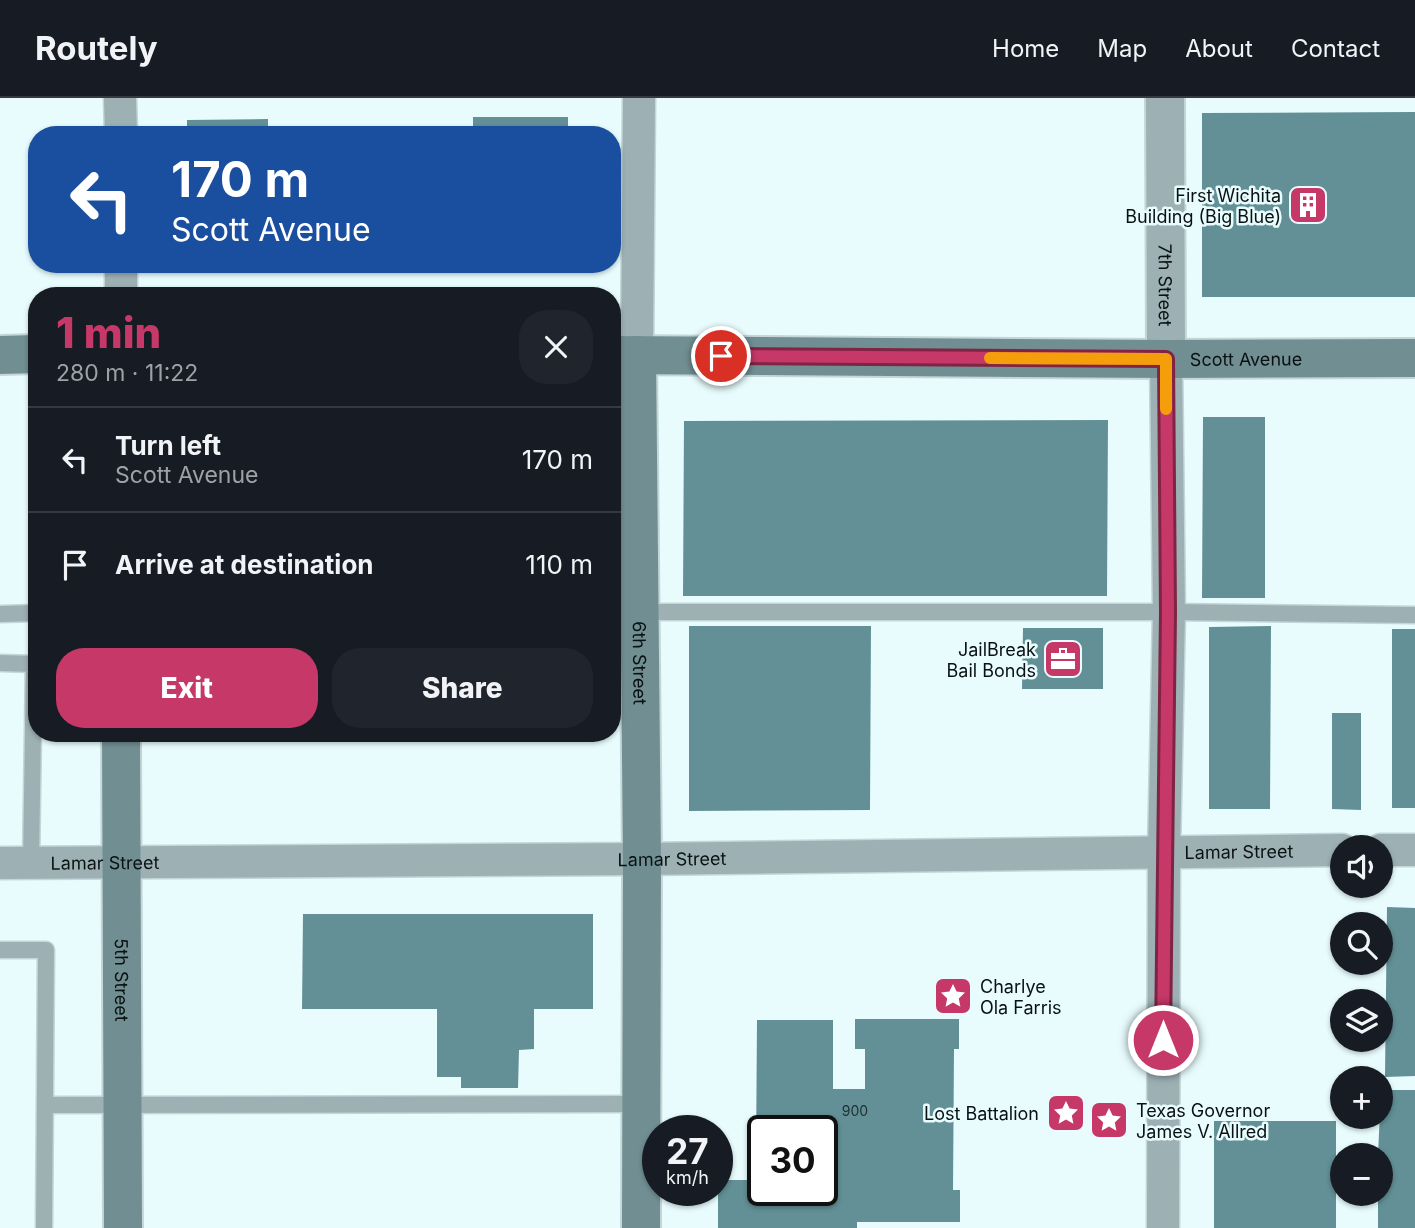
<!DOCTYPE html>
<meta charset="utf-8">
<style>
body{margin:0;font-family:Inter,sans-serif;background:#20242c;color:#f1f3f6;height:100vh;display:flex;flex-direction:column;font-size:26px;white-space:nowrap}
*{box-sizing:border-box;margin:0}
p{font-size:23px;color:#9ea1a6}
.icon{flex:none;width:38px;height:38px;fill:none;stroke:currentColor;stroke-width:2;stroke-linecap:round;stroke-linejoin:round}
.map{position:relative;flex:1;overflow:hidden}
.details{position:absolute;left:28px;top:189px;width:593px;height:455px;display:flex;flex-direction:column;background:#171b24;border-radius:28px;box-shadow:0 2px 5px #0004}
.details>*{flex:none}
.banner{position:absolute;left:28px;top:28px;width:593px;height:147px;border-radius:28px;box-shadow:0 2px 5px #0004;background:#1a4fa0;color:#fff;overflow:hidden}
.controls{position:absolute;left:1330px;top:737px;display:grid;gap:14px}
.controls a{display:grid;place-items:center;width:63px;height:63px;border-radius:50%;background:#171b24;box-shadow:0 2px 5px #0004;font-size:35px}
.speed{position:absolute;left:642px;top:1017px;display:flex;gap:14px;font-size:35px;font-weight:700;text-align:center}
.speed>*{display:grid;place-content:center;width:91px;height:91px;border-radius:50%;background:#171b24;box-shadow:0 2px 5px #0004;line-height:1}
.speed small{font-size:18px;font-weight:400}
.speed .limit{border:4px solid #111;border-radius:10px;background:#fff;color:#111}
.pin{position:absolute;display:grid;place-items:center;width:60px;height:60px;color:#fff;margin:-30px;border:4px solid #fff;border-radius:50%;box-shadow:0 2px 7px #0007}
.me{position:absolute;width:77px;margin:-38px;rotate:0deg;stroke-linejoin:round;filter:drop-shadow(0 0 5px #0008)}
.turn{display:flex;align-items:center;gap:24px;height:147px;padding:0 28px;font-size:32px}
.turn .icon{width:91px;height:91px;stroke-width:2.5}
.turn b{display:block;font-size:49px;line-height:60px}
.round{display:grid;place-items:center;flex:none;width:74px;height:74px;border-radius:28px;background:#20242c}
.headline{display:flex;align-items:center;justify-content:space-between;height:119px;padding:0 28px}
h1{font-size:42px;font-weight:800;line-height:52px;color:#c53868}
.primary-button{display:flex;gap:14px;margin-top:auto;padding:14px 28px}
.primary-button a{flex:1;height:80px;border-radius:28px;background:#c53868;color:#fff;font-size:28px;font-weight:800;line-height:80px;text-align:center}
.primary-button a+a{background:#20242c;color:#f1f3f6}
ul{padding:0;list-style:none}
li{display:flex;align-items:center;gap:21px;height:105px;padding:0 28px;border-top:2px solid #363941}
li div{flex:1}
li b{display:block;font-size:26px}
li em{font-style:normal}
header{display:flex;align-items:center;gap:42px;box-sizing:border-box;height:98px;padding:0 35px;background:#171b24;border-bottom:2px solid #363941}
header strong{font-size:33px}
nav{display:flex;gap:38px;margin-inline-start:auto;font-size:24px}
.map>svg:first-child{display:block}
.building{fill:#629096}
.lines{fill:none;stroke-linecap:round;stroke-linejoin:round}
.service-casing{stroke:#c4d6d8;stroke-width:19}
.minor-casing{stroke:#c4d6d8;stroke-width:35}
.tertiary-casing{stroke:#c4d6d8;stroke-width:42}
.secondary-casing{stroke:#c4d6d8;stroke-width:42}
.service{stroke:#9db1b4;stroke-width:16}
.minor{stroke:#9db1b4;stroke-width:32}
.tertiary{stroke:#9db1b4;stroke-width:38}
.secondary{stroke:#718f93;stroke-width:38}
.route-casing{stroke:#802444;stroke-width:18}
.route{stroke:#c53868;stroke-width:12}
.slow{stroke:#f59e0b;stroke-width:12}
.labels{text-anchor:middle;dominant-baseline:central;stroke-width:5;stroke-linejoin:round;paint-order:stroke}
.number-label{font-size:14px;fill:#203133}
.poi-label{font-size:18px;fill:#0a1112;stroke:#e8fcfe;text-anchor:end}
.street-label{font-size:18px;fill:#0a1112;stroke:#e8fcfe}
</style>
<header>
<strong>Routely</strong>
<nav><a>Home</a><a>Map</a><a>About</a><a>Contact</a></nav>
</header>
<div class="map">
<svg width="1415" height="1130" viewBox="0 0 1415 1130">
<rect width="100%" height="100%" fill="#e8fcfe"/>
<path class="building" d="M1415 14V199H1202V15Z
M473 19H568V37H473Z
M268 21V37H187V22Z
M1203 319H1265V500H1202Z
M1108 322 1107 498H683L684 323Z
M689 528H871L870 712 689 713Z
M1271 528 1270 711H1209V529Z
M1023 530H1103V591H1022Z
M1392 531H1415V710H1392Z
M1332 615H1361V712L1332 711Z
M1387 809 1415 810V978L1385 979Z
M303 816H593V911H534V951L519 952 518 990H461V979H437V911H302Z
M855 921H959V951H954L953 1092H960V1124H857V1130H718V1082H763V1092H822V1032H763V1057L756 1058 757 922H833V991H865V951H855Z
M1381 992H1415V1130H1378V1096H1381V1057H1378Z
M1214 1023H1336V1130H1214Z"/>
<g class="lines">
<defs>
<path id="service" d="M612 469 640 471
M641 514H1169L1415 517
M0 516 37 515
M0 565 34 566 31 765
M0 852H46L44 1130
M45 1007 642 1006"/>
<g id="minor">
<path d="M120 0 121 37"/>
<path d="M121 166V198"/>
<path d="M637 257 639 0"/>
<path d="M1381 752H1415"/>
<path id="s1" d="M0 765 642 761 1342 752"/>
<path d="M1163 1130 1164 753 1169 514 1166 261"/>
</g>
<g id="tertiary">
<path id="s2" d="M1165 0 1166 261"/>
</g>
<g id="secondary">
<path d="M0 257 37 256"/>
<path id="s3" d="M612 257 1166 261 1415 260"/>
<path id="s4" d="M637 257 642 761 641 1130"/>
<path id="s5" d="M121 635 123 1130"/>
</g>
</defs>
<use href="#service" class="service-casing"/>
<use href="#minor" class="minor-casing"/>
<use href="#tertiary" class="tertiary-casing"/>
<use href="#secondary" class="secondary-casing"/>
<use href="#service" class="service"/>
<use href="#minor" class="minor"/>
<use href="#tertiary" class="tertiary"/>
<use href="#secondary" class="secondary"/>
</g>
<g class="lines">
<defs>
<path id="route" d="M721 258 1166 261 1168 514 1163 942"/>
</defs>
<use href="#route" class="route-casing"/>
<use href="#route" class="route"/>
<path class="slow" d="M990 260 1166 261V311"/>
</g>
<defs>
<symbol id="building-square" viewBox="-11 -11 22 22"><rect x="-9" y="-9" width="18" height="18" rx="4" fill="#c53868" stroke="#e8fcfe"/><path d="M-4-6H4V6H1V3H-1V6H-4ZM-2.5-4.3h1.7v1.8h-1.7ZM.8-4.3h1.7v1.8H.8ZM-2.5-1h1.7V.8h-1.7ZM.8-1h1.7V.8H.8Z" fill="#fff"/></symbol>
<symbol id="office-square" viewBox="-11 -11 22 22"><rect x="-9" y="-9" width="18" height="18" rx="4" fill="#c53868" stroke="#e8fcfe"/><path d="M-6-3h4V-5.5h4V-3h4V5H-6ZM-1-4.5V-3h2v-1.5ZM-6 0V1H6V0Z" fill="#fff"/></symbol>
<symbol id="sight-square" viewBox="-11 -11 22 22"><rect x="-9" y="-9" width="18" height="18" rx="4" fill="#c53868" stroke="#e8fcfe"/><path d="M0-6L1.8-2.2L6-1.7L2.9 1.2L3.7 5.4L0 3.3L-3.7 5.4L-2.9 1.2L-6-1.7L-1.8-2.2Z" fill="#fff"/></symbol>
</defs>
<g fill-rule="evenodd">
<use href="#building-square" x="1286" y="85" width="44" height="44"/>
<use href="#office-square" x="1041" y="539" width="44" height="44"/>
<use href="#sight-square" x="931" y="876" width="44" height="44"/>
<use href="#sight-square" x="1044" y="993" width="44" height="44"/>
<use href="#sight-square" x="1087" y="1000" width="44" height="44"/>
</g>
<g class="labels">
<g class="number-label">
<text x="855" y="1012">900</text>
</g>
<g class="poi-label">
<text x="1281" y="97">First Wichita<tspan x="1281" dy="21">Building (Big Blue)</tspan></text>
<text x="1036" y="551">JailBreak<tspan x="1036" dy="21">Bail Bonds</tspan></text>
<text x="980" y="888" text-anchor="start">Charlye<tspan x="980" dy="21">Ola Farris</tspan></text>
<text x="1136" y="1012" text-anchor="start">Texas Governor<tspan x="1136" dy="21">James V. Allred</tspan></text>
<text x="1039" y="1015">Lost Battalion</text>
</g>
<g class="street-label">
<text stroke="none"><textPath href="#s2" startOffset="187">7th Street</textPath></text>
<text stroke="none"><textPath href="#s3" startOffset="634">Scott Avenue</textPath></text>
<text stroke="none"><textPath href="#s4" startOffset="308">6th Street</textPath></text>
<text stroke="none"><textPath href="#s1" startOffset="1239">Lamar Street</textPath></text>
<text stroke="none"><textPath href="#s1" startOffset="672">Lamar Street</textPath></text>
<text stroke="none"><textPath href="#s1" startOffset="105">Lamar Street</textPath></text>
<text stroke="none"><textPath href="#s5" startOffset="247">5th Street</textPath></text>
</g>
</g>
</svg>
<div class="controls">
<a><svg class="icon" aria-label="sound" viewBox="0 0 24 24"><path d="M4 9h4l5-4v14l-5-4H4zM17 9q2 3 0 6"/></svg></a>
<a><svg class="icon" aria-label="search" viewBox="0 0 24 24"><circle cx="10" cy="10" r="6"/><path d="M15 15l6 6"/></svg></a>
<a><svg class="icon" aria-label="layers" viewBox="0 0 24 24"><path d="M12 4l9 5-9 5-9-5zM3 14l9 5 9-5"/></svg></a>
<a>+</a>
<a>−</a>
</div>
<div class="speed"><div>27<small>km/h</small></div><div class="limit">30</div></div>
<div class="pin" style="left:721px;top:258px;background:#d93025"><svg class="icon" aria-label="arrive" viewBox="0 0 24 24"><path d="M6 21V4h12l-3 4 3 4H6"/></svg></div>
<svg class="me" style="left:1163px;top:942px" viewBox="-20 -20 40 40"><circle r="17" fill="#c53868" stroke="#fff" stroke-width="3"/><path d="M0-11L8 9 0 5-8 9z" fill="#fff"/></svg>
<div class="banner">
<div class="turn"><svg class="icon" aria-label="left" viewBox="0 0 24 24"><path d="M17 20v-9H6M10 6l-5 5 5 5"/></svg><div><b>170 m</b>Scott Avenue</div></div>
</div>
<section class="details">
<div class="headline"><div><h1>1 min</h1><p>280 m · 11:22</p></div><a class="round"><svg class="icon" aria-label="close" viewBox="0 0 24 24"><path d="M6 6l12 12M18 6L6 18"/></svg></a></div>
<ul>
<li><svg class="icon" aria-label="left" viewBox="0 0 24 24"><path d="M17 20v-9H6M10 6l-5 5 5 5"/></svg><div><b>Turn left</b><p>Scott Avenue</p></div><em>170 m</em></li>
<li><svg class="icon" aria-label="arrive" viewBox="0 0 24 24"><path d="M6 21V4h12l-3 4 3 4H6"/></svg><div><b>Arrive at destination</b></div><em>110 m</em></li>
</ul>
<div class="primary-button"><a>Exit</a><a>Share</a></div>
</section>
</div>
